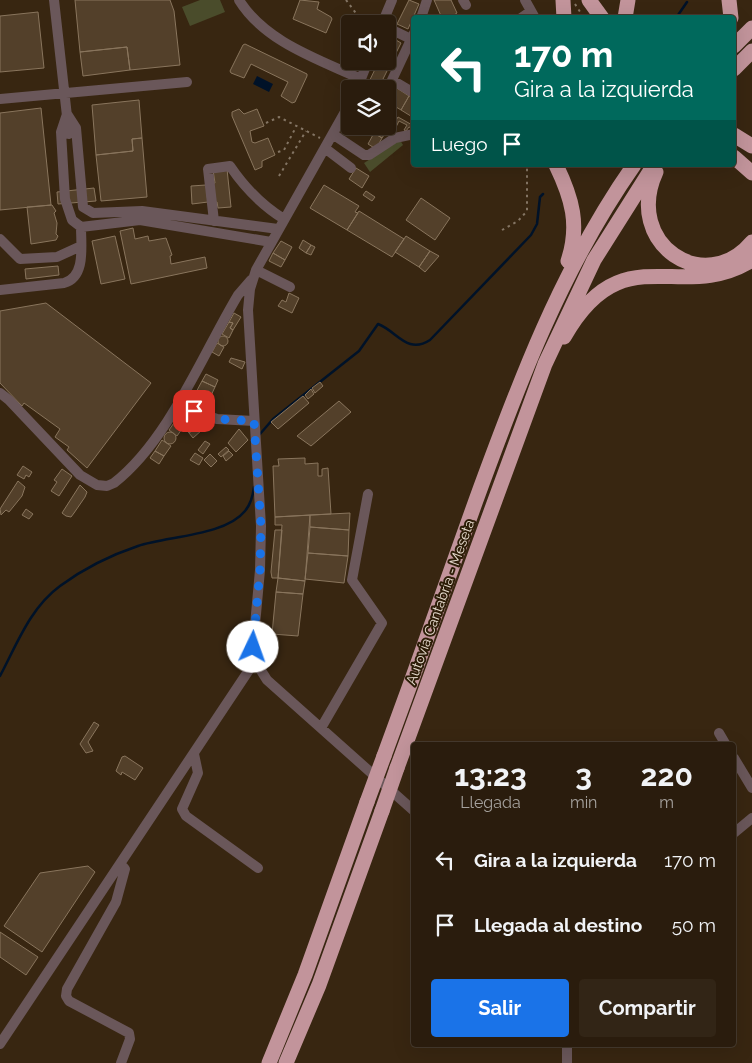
<!DOCTYPE html>
<html lang="es">
<meta charset="utf-8">
<style>
body{margin:0;font-family:Raleway,sans-serif;background:#322516;color:#f1f3f6;height:100vh;display:flex;flex-direction:column;font-size:19px;white-space:nowrap}
*{box-sizing:border-box;margin:0}
p{font-size:16px;color:#a5a19d}
.icon{flex:none;width:28px;height:28px;fill:none;stroke:currentColor;stroke-width:2;stroke-linecap:round;stroke-linejoin:round}
.map{position:relative;flex:1;overflow:hidden}
.side{position:absolute;left:411px;top:742px;width:325px;height:305px;display:flex;flex-direction:column;background:#2a1c0d;border-radius:5px;box-shadow:0 5px 20px #0002,0 0 0 1px #463a2e}
.side>*{flex:none}
.top-card{position:absolute;left:411px;top:15px;width:325px;height:152px;border-radius:5px;box-shadow:0 5px 20px #0002,0 0 0 1px #463a2e;background:#00695c;color:#fff;overflow:hidden}
.controls{position:absolute;left:341px;top:15px;display:grid;gap:10px}
.controls a{display:grid;place-items:center;width:55px;height:55px;border-radius:5px;background:#2a1c0d;box-shadow:0 5px 20px #0002,0 0 0 1px #463a2e;font-size:25px}
.pin{position:absolute;display:grid;place-items:center;width:42px;height:42px;color:#fff;margin:-21px;border-radius:10px;box-shadow:0 2px 8px #0006}
.me{position:absolute;width:55px;margin:-28px;rotate:3deg;stroke-linejoin:round;filter:drop-shadow(0 0 4px #0008)}
.turn{display:flex;align-items:center;gap:18px;height:105px;padding:0 20px;font-size:22px}
.turn .icon{width:65px;height:65px;stroke-width:2.5}
.turn b{display:block;font-size:35px;line-height:42px}
.then{display:flex;align-items:center;height:48px;padding:0 20px;background:#0003;gap:10px;font-size:19px}
.eta{display:flex;justify-content:space-evenly;align-items:center;height:85px;text-align:center}
.eta b{font-size:30px;font-weight:700;line-height:35px}
.action{display:flex;gap:10px;margin-top:auto;padding:10px 20px}
.action a{flex:1;height:58px;border-radius:5px;background:#1a73e8;color:#fff;font-size:20px;font-weight:700;line-height:58px;text-align:center}
.action a+a{background:#322516;color:#f1f3f6}
ul{padding:0;list-style:none}
li{display:flex;align-items:center;gap:15px;height:65px;padding:0 20px}
li div{flex:1}
li b{display:block;font-size:19px}
li em{font-style:normal}
.map>svg:first-child{display:block}
.green{fill:#4a4c2b}
.water{fill:#001228}
.lines{fill:none;stroke-linecap:round;stroke-linejoin:round}
.stream{stroke:#001228;stroke-width:2.5}
.building{fill:#53402a;stroke:#89755d}
.path{stroke:#847564;stroke-width:2;stroke-dasharray:2.5 4;stroke-linecap:butt}
.minor{stroke:#6a575a;stroke-width:10}
.highway{stroke:#c2949b;stroke-width:15}
.highway-bridge{stroke:#c2949b;stroke-width:15}
.route{stroke:#1a73e8;stroke-width:9;stroke-dasharray:0 16.2}
.labels{text-anchor:middle;dominant-baseline:central;stroke-width:4;stroke-linejoin:round;paint-order:stroke}
.street-label{font-size:14px;fill:#e8ddd0;stroke:#2d1d07}
</style>
<div class="map">
<svg width="752" height="1063" viewBox="0 0 752 1063">
<rect width="100%" height="100%" fill="#382611"/>
<path class="green" d="M200 0H220L225 12 190 26 182 7Z
M400 140 403 145 370 172 364 163Z"/>
<path class="water" d="M257 76 273 84 269 92 253 84Z"/>
<g class="lines">
<path class="stream" d="M676 18 687 2
M260 434 273 419 359 351 378 324C397 331 407 355 430 340L531 235 537 224 540 197 543 194
M0 676C17 644 30 608 60 586 83 569 111 555 138 546 167 536 225 536 245 511 251 504 253 495 254 487"/>
</g>
<path class="building" d="M75 0H170L174 11 180 65 130 70 127 47 80 52Z
M300 0 319 2 317 9 331 17 332 19 326 33 293 19Z
M409 0 419 4 408 29 397 24Z
M434 0H451L457 13 449 18H442Z
M38 12 44 68 0 72V16Z
M391 37 401 43 383 79 409 96 401 110 388 102V89L366 88 379 61H388V44Z
M245 44 307 74V76L295 102 292 103 281 96 288 82 251 64 244 78 231 73 230 71 243 45Z
M127 47 130 70 83 76 80 52Z
M409 96 414 98V118L401 110Z
M139 100 142 138 132 139 133 151 96 155 92 105Z
M41 108 51 205 0 210V113Z
M239 109 244 114 257 109 264 126 250 131 252 142 255 143 268 138 275 155 262 161V167L255 170 232 116V112Z
M388 112 395 116 386 132 378 127 388 126Z
M398 117 414 126V129L409 127 406 131 404 130 407 125 399 121 396 127 393 125Z
M378 127 386 132 382 138 374 133Z
M374 133 382 138 376 149 368 144Z
M142 138 147 197 101 201 96 155 133 151 132 139Z
M356 168 369 176 362 188 349 179Z
M227 169 231 207 218 208 217 202 208 203 206 184 215 183 213 170Z
M206 185 208 202 192 204 191 186Z
M324 185 359 206 355 212 358 213 347 230 310 208Z
M94 188 96 201 58 204 57 192Z
M366 191 375 197 372 201 363 195Z
M421 198 450 218 435 240 406 220Z
M52 205 56 211 54 213 57 223 56 234 58 236 56 240 31 244 27 207Z
M359 211 404 239 392 257 347 230Z
M133 228 135 239 148 236 149 241 166 238 172 255 170 256 171 264 205 257 207 268 131 284 120 231Z
M115 236 125 279 101 284 92 241Z
M406 236 430 251 419 267 395 252Z
M303 240 311 245 306 253 299 248Z
M281 241 292 247 285 260 273 253Z
M311 245 315 247 311 255 306 253Z
M430 251 439 256 425 272 419 267Z
M273 253 285 260 281 267 269 261Z
M58 266 59 275 26 279 25 269Z
M289 293 299 298 292 313 278 306 282 300 286 302Z
M46 303 151 383 87 468 67 450 69 447 55 437 60 429 24 403 22 406 0 383V311Z
M234 313 241 317 233 330 230 328 233 323 229 322Z
M229 322 233 323 230 328 233 330 229 338 222 334Z
M218 341a5 5 0 1 1 10 0a5 5 0 1 1-10 0Z
M217 343 224 347 219 356 212 352Z
M231 358 245 362 242 369 229 362Z
M206 374 218 380 215 387 202 381Z
M202 381 215 387 208 402 194 396Z
M320 382 323 386 315 393 312 388Z
M311 389 314 394 308 399 305 395Z
M303 396 309 403 278 429 271 422Z
M339 401 351 412 311 446 297 436Z
M182 409 193 419 185 427 176 418Z
M193 419 199 425 189 433 184 428Z
M176 420 184 426 177 436 169 430Z
M199 425 202 430 193 438 189 433Z
M239 429 248 440 236 452 228 443Z
M164 438a6 6 0 1 1 12 0a6 6 0 1 1-12 0Z
M162 440 171 446 164 456 155 451Z
M205 441 210 444 203 454 198 450Z
M226 447 229 450 221 457 218 454Z
M155 451 164 456 159 464 150 458Z
M229 451 233 455 226 461 223 456Z
M195 453 203 458 199 465 190 460Z
M210 454 217 461 211 467 204 460Z
M305 458V464L318 463V476H322V469L328 468 331 514 275 517 273 466H279L278 459Z
M23 466 32 472 29 477 26 475 24 479 17 475Z
M62 469 72 476 59 496 51 491 57 482 54 480Z
M18 481 25 487 22 496 9 512 6 510 1 515 0 509Z
M80 485 87 492 85 497 74 513 71 517 66 516 62 513Z
M26 509 33 514 29 519 22 515Z
M350 513 349 530 310 527V515Z
M310 515 305 581 278 578 282 525H275V517Z
M310 527 349 530 348 556 308 553Z
M275 530H282L278 578H272L271 572Z
M308 553 348 556 344 583 305 579Z
M278 578 305 581 303 594 276 592Z
M276 592 303 594 298 636 272 634Z
M94 722 99 725 88 742 93 751 86 753 80 744Z
M125 756 143 768 135 780 122 772 121 775 116 771 122 757Z
M88 866 95 872 42 952 4 926 40 873Z
M0 932 38 957 26 975 0 957Z"/>
<g class="lines">
<path class="path" d="M346 0 364 24
M575 4 584 18
M266 123 279 117 320 138
M278 152 284 150 296 127
M279 176 306 131
M502 230 518 221 527 211V165"/>
<path class="minor" d="M54 0 69 134
M239 0C265 42 318 59 361 79
M463 0 466 5
M525 0 535 18
M421 18 427 0
M521 18 531 11
M382 24 392 0
M388 28 411 39
M414 33 392 80 414 93
M357 89 368 61
M0 99 187 82
M350 103 256 270 250 289 248 310 261 526 260 570 253 647 255 661 267 680 414 811
M67 114 76 128 83 207 93 213 142 211 278 229
M334 135 364 155H369L395 138 414 134
M326 149 351 168
M214 221 208 169 230 166C245 188 261 205 284 219
M81 227 140 220 271 242
M0 239 20 259 57 257 81 246
M256 270 290 287
M0 290 64 283C86 277 81 246 81 227L72 220 65 199 61 132 67 114
M0 393 9 400 80 475 97 485 107 486 114 483C169 440 202 355 238 295L251 280
M194 411 217 419 254 421
M321 728 382 623 352 580 368 494
M719 733 726 745
M194 754 198 773 182 809 186 816 258 868
M734 758 752 788
M734 833 752 818
M121 864 125 869 116 902 67 989 66 996 69 1001 129 1033 130 1039 121 1063
M0 1044 255 661
M567 1045V1063"/>
<path class="highway" d="M563 0 564 18
M589 0 602 18
M729 0 731 18
M625 18 628 0
M734 46 752 28
M734 69 752 51
M734 135 752 146
M734 157 752 173
M556 165C572 198 580 225 568 261
M656 172C623 244 705 298 752 242
M564 337C623 233 680 305 752 260
M384 756C415 672 445 588 475 503 518 385 561 269 634 165
M397 768 545 364 594 260 654 165
M269 1063 305 975 367 802
M286 1063 319 985 382 811"/>
<path class="highway-bridge" d="M367 802 384 756
M382 811 397 768"/>
</g>
<g class="lines">
<path class="route" d="M194 411 217 419 254 421 261 526 260 570 253 647"/>
</g>
<g class="labels">
<g class="street-label">
<text transform="translate(440 602) rotate(-70)">Autovía Cantabria - Meseta</text>
</g>
</g>
</svg>
<div class="controls">
<a><svg class="icon" aria-label="sound" viewBox="0 0 24 24"><path d="M4 9h4l5-4v14l-5-4H4zM17 9q2 3 0 6"/></svg></a>
<a><svg class="icon" aria-label="layers" viewBox="0 0 24 24"><path d="M12 4l9 5-9 5-9-5zM3 14l9 5 9-5"/></svg></a>
</div>
<div class="pin" style="left:194px;top:411px;background:#d93025"><svg class="icon" aria-label="arrive" viewBox="0 0 24 24"><path d="M6 21V4h12l-3 4 3 4H6"/></svg></div>
<svg class="me" style="left:253px;top:647px" viewBox="-20 -20 40 40"><circle r="19" fill="#fff"/><path d="M0-13L10 11 0 6-10 11z" fill="#1a73e8"/></svg>
<div class="top-card">
<div class="turn"><svg class="icon" aria-label="left" viewBox="0 0 24 24"><path d="M17 20v-9H6M10 6l-5 5 5 5"/></svg><div><b>170 m</b>Gira a la izquierda</div></div>
<div class="then">Luego<svg class="icon" aria-label="arrive" viewBox="0 0 24 24"><path d="M6 21V4h12l-3 4 3 4H6"/></svg></div>
</div>
<section class="side">
<div class="eta">
<div><b>13:23</b><p>Llegada</p></div>
<div><b>3</b><p>min</p></div>
<div><b>220</b><p>m</p></div>
</div>
<ul>
<li><svg class="icon" aria-label="left" viewBox="0 0 24 24"><path d="M17 20v-9H6M10 6l-5 5 5 5"/></svg><div><b>Gira a la izquierda</b></div><em>170 m</em></li>
<li><svg class="icon" aria-label="arrive" viewBox="0 0 24 24"><path d="M6 21V4h12l-3 4 3 4H6"/></svg><div><b>Llegada al destino</b></div><em>50 m</em></li>
</ul>
<div class="action"><a>Salir</a><a>Compartir</a></div>
</section>
</div>
